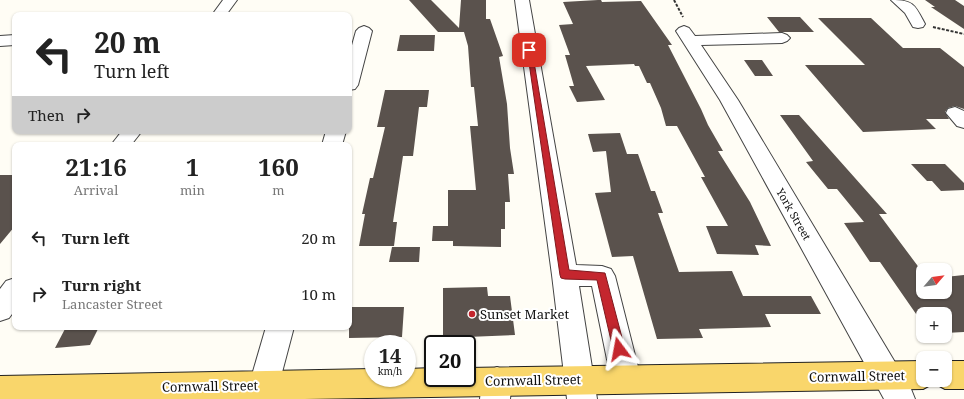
<!DOCTYPE html>
<meta charset="utf-8">
<style>
body{margin:0;font-family:"Noto Serif",serif;background:#f2f2f2;color:#222;height:100vh;display:flex;flex-direction:column;font-size:15px;white-space:nowrap}
*{box-sizing:border-box;margin:0}
p{font-size:13px;color:#767676}
.icon{flex:none;width:22px;height:22px;fill:none;stroke:currentColor;stroke-width:2;stroke-linecap:round;stroke-linejoin:round}
.map{position:relative;flex:1;overflow:hidden}
.details{position:absolute;left:12px;top:142px;width:340px;height:188px;display:flex;flex-direction:column;background:#fff;border-radius:8px;box-shadow:0 1px 3px #0004}
.details>*{flex:none}
.banner{position:absolute;left:12px;top:12px;width:340px;height:122px;border-radius:8px;box-shadow:0 1px 3px #0004;background:#fff;color:#222;overflow:hidden}
.needle{width:26px;rotate:62deg}
.controls{position:absolute;left:916px;top:263px;display:grid;gap:8px}
.controls a{display:grid;place-items:center;width:36px;height:36px;border-radius:8px;background:#fff;box-shadow:0 1px 3px #0004;font-size:20px}
.speed{position:absolute;left:364px;top:335px;display:flex;gap:8px;font-size:20px;font-weight:700;text-align:center}
.speed>*{display:grid;place-content:center;width:52px;height:52px;border-radius:50%;background:#fff;box-shadow:0 1px 3px #0004;line-height:1}
.speed small{font-size:10px;font-weight:400}
.speed .limit{border:2px solid #111;border-radius:6px;background:#fff;color:#111}
.pin{position:absolute;display:grid;place-items:center;width:34px;height:34px;color:#fff;margin:-17px;border-radius:8px;box-shadow:0 2px 6px #0006}
.me{position:absolute;width:44px;margin:-22px;rotate:347deg;stroke-linejoin:round;filter:drop-shadow(0 0 3px #0008)}
.turn{display:flex;align-items:center;gap:14px;height:84px;padding:0 16px;font-size:18px}
.turn .icon{width:52px;height:52px;stroke-width:2.5}
.turn b{display:block;font-size:28px;line-height:34px}
.then{display:flex;align-items:center;height:38px;padding:0 16px;background:#0003;gap:8px;font-size:15px}
.eta{display:flex;justify-content:space-evenly;align-items:center;height:68px;text-align:center}
.eta b{font-size:24px;font-weight:700;line-height:28px}
ul{padding:0;list-style:none}
li{display:flex;align-items:center;gap:12px;height:56px;padding:0 16px}
li div{flex:1}
li b{display:block;font-size:15px}
li em{font-style:normal}
.map>svg:first-child{display:block}
.building{fill:#5a524d}
.lines{fill:none;stroke-linecap:round;stroke-linejoin:round}
.minor-casing{stroke:#444;stroke-width:2}
.major-casing{stroke:#222;stroke-width:2}
.path{stroke:#333;stroke-width:2;stroke-dasharray:3 1.5;stroke-linecap:butt}
.minor{fill:#fff;fill-rule:evenodd}
.major{fill:#f9d66b;fill-rule:evenodd}
.route{fill:#c4262e;stroke:#7f191e}
.poi-dot{fill:#c4262e;stroke:#fff;stroke-width:1.5}
.labels{text-anchor:middle;dominant-baseline:central;stroke-width:4;stroke-linejoin:round;paint-order:stroke}
.street-label{font-size:11px;fill:#111;stroke:#fff}
.near-poi-label{font-size:13px;fill:#111;stroke:#fff;text-anchor:start}
.near-street-label{font-size:13px;fill:#111;stroke:#fff}
</style>
<div class="map">
<svg width="964" height="399" viewBox="0 0 964 399">
<rect width="100%" height="100%" fill="#fffdf5"/>
<path class="building" d="M409 0H431L459 28 461 0H486V19H490L503 56 499 57 507 104 510 148 514 174H508L510 202H505V229H501V247L453 246V241H432L433 226H448V190H476L470 126H478L474 87H471L468 46 464 32H438Z
M598 0H601L602 2 641 1 672 45H668L701 109 708 125 723 151H718L750 202 771 246 755 245 759 255 717 254 706 226H728L701 177H705L677 126H666L661 108 650 83H647L639 66H635L634 64 586 66 605 100 577 102 569 86H574L565 55H570L559 25 573 24 563 2Z
M925 0H955L964 6V29L931 7H935Z
M767 17H800L814 32H779Z
M818 18H871L903 48H940L964 67V109L955 106 948 108 945 112 949 119H926L936 129 863 132 805 65H865Z
M400 35H435L434 51H397Z
M744 60H762L773 76H755Z
M385 90H429L427 107H419L413 156H403L393 222H397L394 246H359L365 214H362L370 178H373L385 127H377Z
M780 115H799L887 214H879L923 273V292H945V277L964 275V332L945 333V314H923V324L880 262H870L844 223 864 222 837 189H828L806 162 813 161Z
M620 133 627 154H638L651 191H655L663 213H658L679 272 732 271 743 296H811L821 314H765L771 327 699 329 703 338 657 339 633 256 612 257 595 193 611 192 606 151 593 152 588 134Z
M911 164H945L964 183V190L941 191 932 181H927Z
M0 175H15V226L0 244Z
M392 247H420L419 262H389Z
M487 287 488 296H510L515 335 443 338V288Z
M349 307H404L402 337 349 338Z
M66 327H99L90 345 55 348Z"/>
<g class="lines">
<defs>
<path id="minor" d="M223 0H237L226 15H212Z
M515 0H529L576 265 602 266 611 269 615 276 641 379 636 389 626 393 616 389 611 379 592 286H579L597 399H567L552 275Z
M891 0C914 0 915 5 925 24L923 27 918 28 913 27 905 13Z
M364 26 369 28 372 31 358 85 355 89 349 90V56L356 31 359 28Z
M684 26 689 28 695 36 782 33 787 35 790 38 787 41 782 43 701 45 738 100 911 389 915 399H884L720 100 676 31 679 28Z
M15 35V45L0 46V36Z
M955 107 964 111V128L957 126 946 113 948 109Z
M122 131H142L131 145H111Z
M326 131H346L342 145H322Z
M15 278V310L9 318 0 321V289L6 281Z
M266 327H294L275 399H245Z
M497 367 507 371 512 381 510 399H480L482 381 487 371Z"/>
<path id="major" d="M923 361V380H945V361H964V389H945L934 383 923 389 305 399H0V376L373 369V378H407V369L433 368V378H467V368Z"/>
</defs>
<use href="#minor" class="minor-casing"/>
<use href="#major" class="major-casing"/>
<path class="path" d="M674 0 683 17
M933 27 964 34"/>
<use href="#minor" class="minor"/>
<use href="#major" class="major"/>
</g>
<path class="route" d="M527 49 532 50 569 270 605 273 625 349 623 353 619 355 615 353 613 349 597 280 565 279 561 278 560 275Z"/>
<circle class="poi-dot" cx="472" cy="314" r="4"/>
<g class="labels">
<g class="street-label">
<text transform="translate(794 214) rotate(60)">York Street</text>
</g>
<g class="near-poi-label">
<text x="480" y="314">Sunset Market</text>
</g>
<g class="near-street-label">
<text transform="translate(857 376) rotate(-1)">Cornwall Street</text>
<text transform="translate(533 380) rotate(-1)">Cornwall Street</text>
<text transform="translate(210 386) rotate(-1)">Cornwall Street</text>
</g>
</g>
</svg>
<div class="controls">
<a><svg class="needle" viewBox="-14 -14 28 28"><path d="M0-13l5 13h-10z" fill="#e53935"/><path d="M0 13l5-13h-10z" fill="#767676"/></svg></a>
<a>+</a>
<a>−</a>
</div>
<div class="speed"><div>14<small>km/h</small></div><div class="limit">20</div></div>
<div class="pin" style="left:529px;top:50px;background:#d93025"><svg class="icon" aria-label="arrive" viewBox="0 0 24 24"><path d="M6 21V4h12l-3 4 3 4H6"/></svg></div>
<svg class="me" style="left:619px;top:349px" viewBox="-20 -20 40 40"><path d="M0-17L14 15 0 8-14 15z" fill="#c4262e" stroke="#fff" stroke-width="4"/></svg>
<div class="banner">
<div class="turn"><svg class="icon" aria-label="left" viewBox="0 0 24 24"><path d="M17 20v-9H6M10 6l-5 5 5 5"/></svg><div><b>20 m</b>Turn left</div></div>
<div class="then">Then<svg class="icon" aria-label="right" viewBox="0 0 24 24"><path d="M7 20v-9h11M14 6l5 5-5 5"/></svg></div>
</div>
<section class="details">
<div class="eta">
<div><b>21:16</b><p>Arrival</p></div>
<div><b>1</b><p>min</p></div>
<div><b>160</b><p>m</p></div>
</div>
<ul>
<li><svg class="icon" aria-label="left" viewBox="0 0 24 24"><path d="M17 20v-9H6M10 6l-5 5 5 5"/></svg><div><b>Turn left</b></div><em>20 m</em></li>
<li><svg class="icon" aria-label="right" viewBox="0 0 24 24"><path d="M7 20v-9h11M14 6l5 5-5 5"/></svg><div><b>Turn right</b><p>Lancaster Street</p></div><em>10 m</em></li>
</ul>
</section>
</div>
